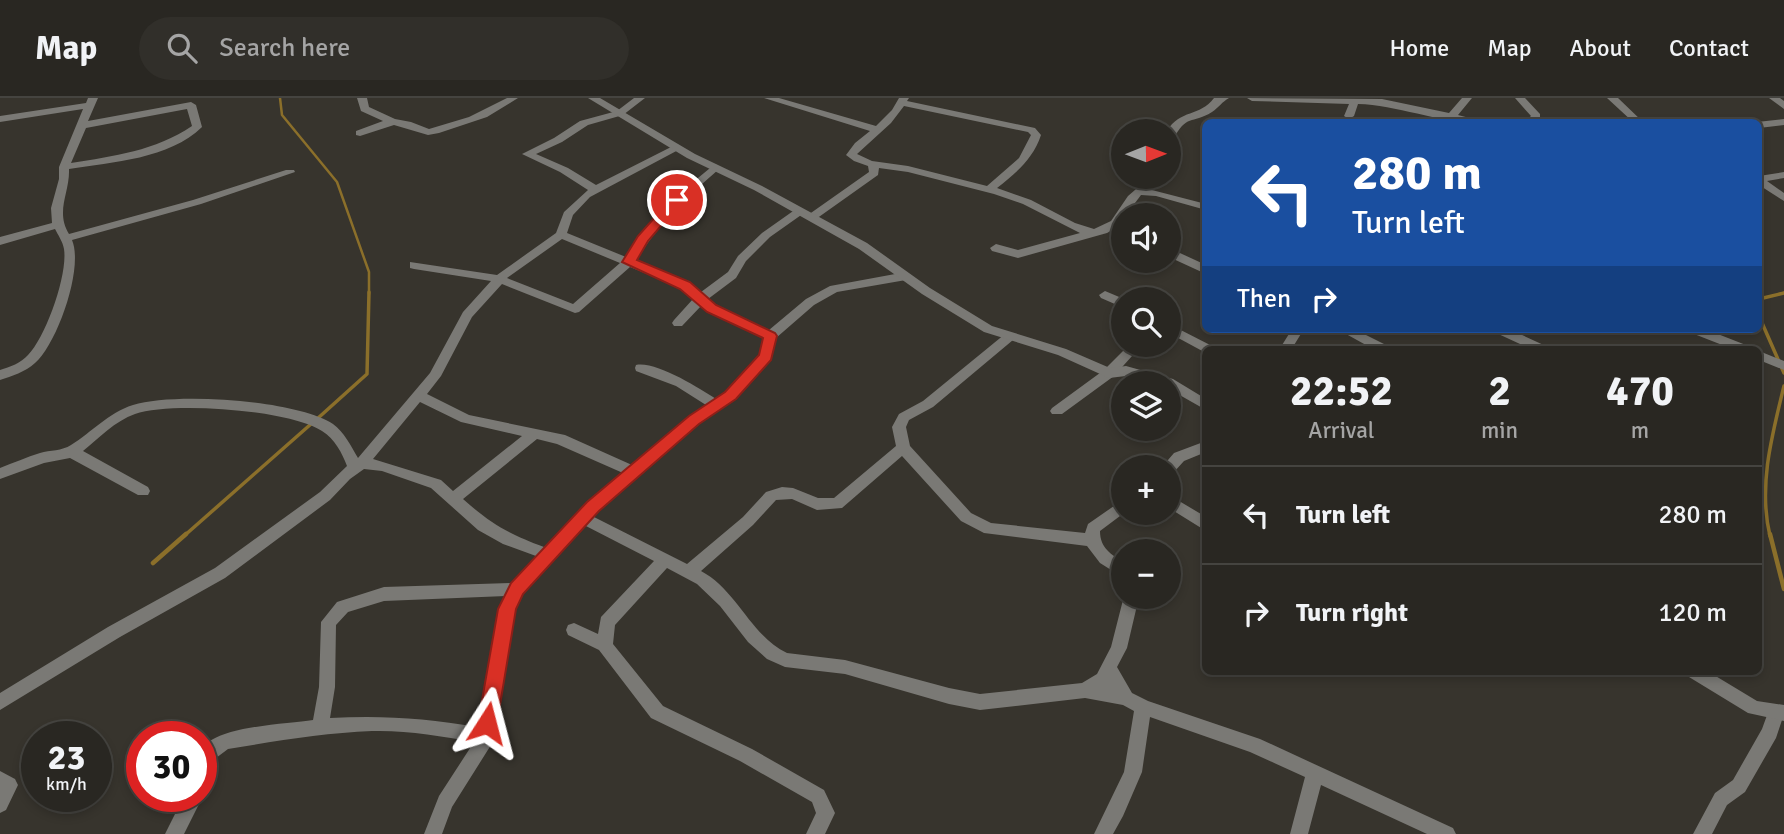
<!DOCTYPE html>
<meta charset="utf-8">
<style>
body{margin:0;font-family:Signika,sans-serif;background:#312f2a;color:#f1f3f6;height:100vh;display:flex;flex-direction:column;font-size:26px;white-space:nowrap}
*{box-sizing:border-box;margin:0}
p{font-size:23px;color:#a5a5a5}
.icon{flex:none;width:38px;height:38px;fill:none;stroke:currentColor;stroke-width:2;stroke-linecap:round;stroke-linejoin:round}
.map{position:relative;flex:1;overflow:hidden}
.drawer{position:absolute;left:1202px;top:248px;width:560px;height:329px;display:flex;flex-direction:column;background:#292722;border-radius:10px;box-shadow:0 4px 10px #0003,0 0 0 2px #454440}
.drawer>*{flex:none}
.top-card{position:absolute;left:1202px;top:21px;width:560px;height:214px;border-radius:10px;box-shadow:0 4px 10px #0003,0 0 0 2px #454440;background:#1a4fa0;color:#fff;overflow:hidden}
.needle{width:46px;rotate:89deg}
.tools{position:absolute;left:1111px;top:21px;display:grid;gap:14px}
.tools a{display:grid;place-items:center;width:70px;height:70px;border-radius:50%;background:#292722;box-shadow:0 4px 10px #0003,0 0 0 2px #454440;font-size:35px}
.speed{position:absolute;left:21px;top:623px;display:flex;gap:14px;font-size:35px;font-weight:700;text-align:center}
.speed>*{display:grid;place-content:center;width:91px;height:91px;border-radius:50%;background:#292722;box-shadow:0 4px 10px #0003,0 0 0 2px #454440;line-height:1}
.speed small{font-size:18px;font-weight:400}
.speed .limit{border:10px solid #d22;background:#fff;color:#111}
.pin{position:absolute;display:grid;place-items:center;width:60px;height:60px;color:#fff;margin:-30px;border:4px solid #fff;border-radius:50%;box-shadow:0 2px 7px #0007}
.me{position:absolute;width:77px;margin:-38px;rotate:9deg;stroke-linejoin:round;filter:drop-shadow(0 0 5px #0008)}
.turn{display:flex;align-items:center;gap:24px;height:147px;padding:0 35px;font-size:32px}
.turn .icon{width:91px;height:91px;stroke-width:2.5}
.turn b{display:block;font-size:49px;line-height:60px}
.then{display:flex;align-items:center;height:66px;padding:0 35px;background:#0003;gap:14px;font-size:26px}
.eta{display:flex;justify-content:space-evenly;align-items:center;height:119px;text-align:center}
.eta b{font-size:42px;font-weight:700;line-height:49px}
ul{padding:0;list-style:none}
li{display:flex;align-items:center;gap:21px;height:98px;padding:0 35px;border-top:2px solid #454440}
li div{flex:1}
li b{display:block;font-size:26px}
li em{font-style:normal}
header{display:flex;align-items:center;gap:42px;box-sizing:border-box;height:98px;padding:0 35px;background:#292722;border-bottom:2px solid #454440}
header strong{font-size:33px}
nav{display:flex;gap:38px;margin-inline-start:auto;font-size:24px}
.search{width:490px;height:63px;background:#312f2a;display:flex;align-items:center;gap:18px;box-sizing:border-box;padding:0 24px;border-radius:38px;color:#a5a5a5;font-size:26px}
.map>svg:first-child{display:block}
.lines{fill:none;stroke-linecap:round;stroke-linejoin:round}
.stream-far2{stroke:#8b6f2a;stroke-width:2.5}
.stream-far1{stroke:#8b6f2a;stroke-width:3.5}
.stream{stroke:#8b6f2a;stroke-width:4.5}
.minor{fill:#7a7975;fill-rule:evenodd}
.tertiary{fill:#7a7975;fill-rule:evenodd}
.route{fill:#d93025;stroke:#8d1f18;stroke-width:2}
</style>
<header>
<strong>Map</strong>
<div class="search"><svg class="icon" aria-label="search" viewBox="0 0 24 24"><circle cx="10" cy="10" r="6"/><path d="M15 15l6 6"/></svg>Search here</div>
<nav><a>Home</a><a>Map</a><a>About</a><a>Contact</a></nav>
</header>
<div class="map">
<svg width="1784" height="736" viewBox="0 0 1784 736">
<rect width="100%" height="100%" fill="#37342d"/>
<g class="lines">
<path class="stream-far2" d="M280 0 282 17 337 84 369 174V196
M1779 196 1784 195"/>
<path class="stream-far1" d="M1759 201 1784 195
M1759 218 1784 275
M317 321 367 276 369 194
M184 438 311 326
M1770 438C1758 388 1772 337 1784 288"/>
<path class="stream" d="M1770 436 1784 491
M153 465 186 436"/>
<path class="minor" d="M88 0H98L88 23 191 4 196 7 202 29C169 61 113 64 69 71 70 95 55 113 69 136L193 102 286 72H294L295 74 201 106 72 142C84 170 57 246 35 265 25 274 12 278 0 282V272C10 269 21 265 28 257 46 239 68 176 64 151 63 144 58 137 55 131L0 147V139L52 125 51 110 59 81V69L83 11 0 24V18L86 5ZM187 11 192 28C155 53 114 58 71 65L86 30Z
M357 0H367L369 9 395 21 411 24 429 31 469 19 507 0H518L487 19 439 35 428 37 394 27 360 38 356 37V33L383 23 361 13Z
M634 0H645L623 17 588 27 562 44 536 56 568 70 596 87 673 48 682 50 590 99 573 117 567 135 626 159 639 139 665 107 715 66 720 69 719 71C686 100 659 125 636 163L689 184 701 194 728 174 738 158 762 135 796 111H804V115L770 139 746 163 736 180 708 201 715 207 769 232 806 201 830 188 906 174 912 178 906 182 837 194 814 207 776 240 770 262 735 301 699 326 592 418 687 466 743 419 766 394 782 389 793 390 818 400H834L896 348 892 329 899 316 923 303 1005 236H1013L1015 239 1013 242 933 309 909 322 906 329 910 348 971 415 991 425 1085 435 1088 426 1124 401V415L1100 433C1100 450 1111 456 1124 465V480L1100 465 1087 448 984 435 961 423 902 358 842 410 817 412 792 401 776 402 753 427 701 473C737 492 750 537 787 555L845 562 949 590 980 596 1082 585 1097 576 1111 549 1124 498 1139 499 1127 550 1117 569 1132 595 1148 603 1260 641 1453 730 1456 736H1427L1321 687 1308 736H1290L1305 679 1250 654 1150 619 1142 674 1123 718 1113 736H1094L1124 674 1134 613 1123 607 1085 600 980 612 949 606 845 576 785 569 767 561 748 544 720 508 697 486 667 470 615 527 613 546 663 608 752 651 824 692 835 715 825 736H806L816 715 812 704 740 663 651 620 599 552 568 537 566 532 568 527 574 525 598 536 601 519 654 463 584 427 522 496 515 511 491 647 452 709 442 736H424L439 698 474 644C441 638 406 632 372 633 324 635 276 643 228 651L216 660 207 680 201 682C201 673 198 658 203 650 217 628 287 626 313 622L319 589 321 524 337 504 384 489 513 485 536 458 503 446 478 432 431 390 382 373 364 371 350 381 330 402 225 480 120 539 0 612V595L108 529 215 470 320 394 347 368C342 355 335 341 322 333 290 312 172 303 135 316 115 323 99 340 83 353L148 389 150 393 148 397H138L70 360 44 365 0 381V370C13 365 27 359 40 355 50 352 62 353 71 347 92 334 108 315 133 307 175 294 296 302 333 326 344 334 351 348 358 360L430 275 463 214 491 183 414 171 410 170V164L497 177 556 135 564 114 588 92 560 74 522 56 554 40 580 23 617 13ZM562 141 620 165 573 206 507 180ZM630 169 681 190 693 201 674 222 672 225 674 228H682L701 208 707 213 763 240 760 258 725 295 716 301C699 290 656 263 636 267L635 270 636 273 676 288 706 307 689 318 632 367 565 337 469 317 427 296 441 278 472 219 502 186 575 215 579 214ZM420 304 461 324 522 338 453 393 441 382 373 361ZM537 341 557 346 623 375 588 404 544 449C509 436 491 426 463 401ZM506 498 499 511 477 629C427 620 380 617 330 620L335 589 336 527 348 514 384 503Z
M764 0H779L876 28 892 12 899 0H909L907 3 1035 30 1041 37C1033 61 1016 75 997 90L1031 102 1075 125 1094 131 1111 123 1128 98 1150 79H1160L1148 91 1206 106V112L1156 98 1141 97 1126 117H1124V122L1119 128 1107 135 1018 160 992 153 990 150 996 146 1018 152 1080 135 1023 106 994 96 908 74 879 70 878 77 816 121H808V117L869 74 868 68 854 63 846 57 855 45 870 33ZM904 8 1028 34 1031 37 1019 60 987 88 908 68 872 63 857 56 891 25Z
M1214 0H1229C1222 4 1219 9 1212 14 1191 27 1187 15 1173 42L1169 43V33H1167C1180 11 1200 19 1214 0Z
M1247 0 1382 1 1449 15 1462 0H1472L1458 17 1485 24C1448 28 1399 7 1358 6L1354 18 1349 21 1344 18 1349 6 1252 3Z
M1515 0H1525L1540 16V20L1535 24H1524L1531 18Z
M1607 0H1618L1643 24H1633Z
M1769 0H1780L1784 3V11Z
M1784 21V27L1759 30 1757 24Z
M1784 74V80L1767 83 1784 95V103L1759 87V78Z
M1169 150 1206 167V176L1169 159Z
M1105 193 1124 201V210L1101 200 1099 197Z
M1169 226 1214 249 1216 252H1206V255L1169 235Z
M1292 231H1304L1291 252H1279Z
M1337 231H1354L1390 249 1392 252H1375Z
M1492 231H1509L1548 249 1550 252H1533L1494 234Z
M1687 231H1705L1751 249 1753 252H1735L1689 234Z
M1129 247H1142L1114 278 1062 316H1052L1050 313 1052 310 1104 272Z
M1759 253 1784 263V272L1759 262Z
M1206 343V354L1184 363 1174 374 1169 375V369H1162L1174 355Z
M1169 397 1206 419V433L1169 410Z
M1776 607 1782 609 1784 616 1776 640 1745 694 1727 707 1712 736H1693L1715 695 1733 682 1762 631 1770 609Z
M0 673 15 681 18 687 6 712 0 715Z
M201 694 203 698 184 736H165L184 698H201Z"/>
<path class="tertiary" d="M588 0H600L695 56 762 88 867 145 930 190 992 228 1066 251 1110 270 1126 268 1173 281 1206 301V312L1169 291V285H1155L1126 278 1109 280 1058 257 984 234 922 196 859 151 754 92 687 60Z
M1687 574H1709L1757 603 1784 607V623L1748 615 1689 579Z"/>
</g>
<path class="route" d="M677 98 683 102 648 143 637 162 690 184 716 207 775 235 777 238 771 262 736 301 699 326 599 413 523 496 516 511 497 625 494 632 487 634 481 632 478 625 498 511 511 485 587 404 689 318 725 294 759 257 763 240 707 214 680 191 622 164 638 138 673 99Z"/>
</svg>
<div class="tools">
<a><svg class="needle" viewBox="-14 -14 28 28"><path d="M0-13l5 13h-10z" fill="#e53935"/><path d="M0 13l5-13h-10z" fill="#a5a5a5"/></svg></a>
<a><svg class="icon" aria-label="sound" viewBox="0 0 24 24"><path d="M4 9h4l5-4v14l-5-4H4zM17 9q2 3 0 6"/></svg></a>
<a><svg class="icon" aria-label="search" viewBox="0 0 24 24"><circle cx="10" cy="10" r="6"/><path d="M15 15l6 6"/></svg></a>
<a><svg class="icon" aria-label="layers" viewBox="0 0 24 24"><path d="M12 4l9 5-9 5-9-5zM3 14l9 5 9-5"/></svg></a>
<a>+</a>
<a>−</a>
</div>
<div class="speed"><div>23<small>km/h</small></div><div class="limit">30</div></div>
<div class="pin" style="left:677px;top:102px;background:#d93025"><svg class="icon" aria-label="arrive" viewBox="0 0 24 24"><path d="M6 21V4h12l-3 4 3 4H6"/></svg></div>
<svg class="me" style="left:487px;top:625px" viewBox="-20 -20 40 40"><path d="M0-17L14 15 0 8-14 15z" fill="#d93025" stroke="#fff" stroke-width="4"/></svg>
<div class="top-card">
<div class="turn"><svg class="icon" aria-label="left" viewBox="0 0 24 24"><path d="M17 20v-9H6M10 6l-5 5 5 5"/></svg><div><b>280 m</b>Turn left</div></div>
<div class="then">Then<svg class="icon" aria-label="right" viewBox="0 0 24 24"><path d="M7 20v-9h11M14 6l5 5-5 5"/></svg></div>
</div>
<section class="drawer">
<div class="eta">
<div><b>22:52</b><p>Arrival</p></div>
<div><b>2</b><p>min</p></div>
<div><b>470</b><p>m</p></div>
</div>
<ul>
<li><svg class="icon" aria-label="left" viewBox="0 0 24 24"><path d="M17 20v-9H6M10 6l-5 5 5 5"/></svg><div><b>Turn left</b></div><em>280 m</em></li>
<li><svg class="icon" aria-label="right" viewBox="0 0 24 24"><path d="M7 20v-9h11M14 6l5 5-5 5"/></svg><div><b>Turn right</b></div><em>120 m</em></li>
</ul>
</section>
</div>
